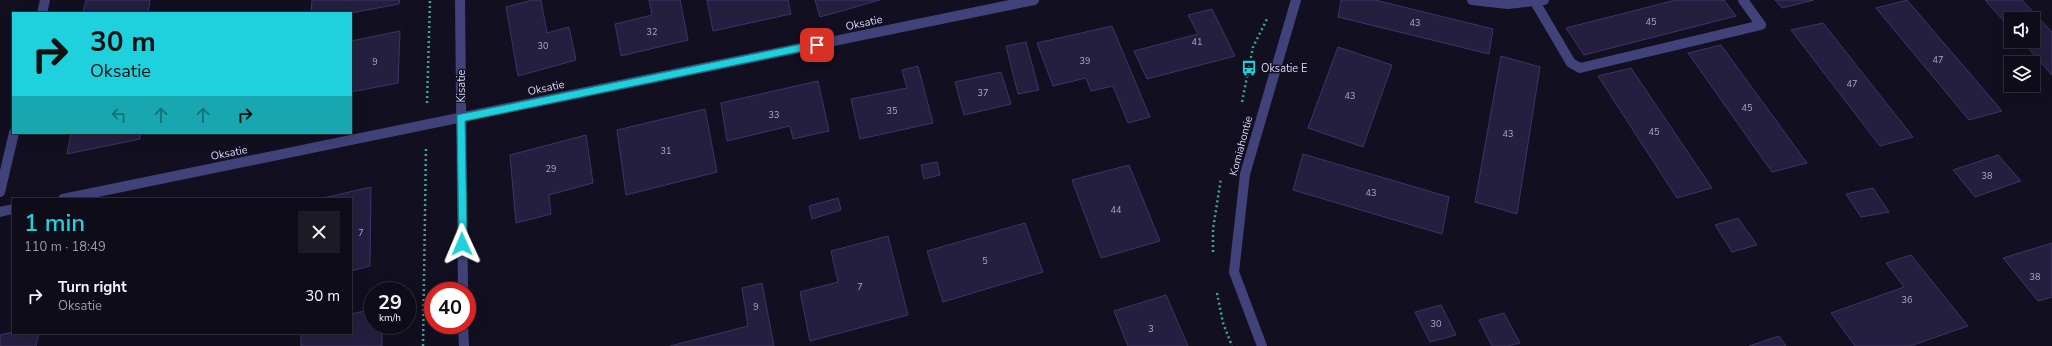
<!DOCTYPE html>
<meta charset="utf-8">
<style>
body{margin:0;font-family:"Nunito Sans",sans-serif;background:#1c1a25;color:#f1f3f6;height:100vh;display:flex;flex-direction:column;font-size:15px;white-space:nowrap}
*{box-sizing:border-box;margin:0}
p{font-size:13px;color:#9b9ba2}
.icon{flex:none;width:22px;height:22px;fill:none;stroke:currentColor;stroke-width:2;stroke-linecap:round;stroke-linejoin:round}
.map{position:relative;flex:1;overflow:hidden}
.drawer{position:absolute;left:12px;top:198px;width:340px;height:136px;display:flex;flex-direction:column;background:#0e0c18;border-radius:0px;box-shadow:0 4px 16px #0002,0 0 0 1px #2e2c37}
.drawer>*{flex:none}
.top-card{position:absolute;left:12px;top:12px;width:340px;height:122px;border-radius:0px;box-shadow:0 4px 16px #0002,0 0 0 1px #2e2c37;background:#1ed1dc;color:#111;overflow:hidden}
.controls{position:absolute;left:2004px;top:12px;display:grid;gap:8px}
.controls a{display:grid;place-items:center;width:36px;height:36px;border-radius:0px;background:#0e0c18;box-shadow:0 4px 16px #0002,0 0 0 1px #2e2c37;font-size:20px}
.speed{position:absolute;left:364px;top:282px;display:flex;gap:8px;font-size:20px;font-weight:700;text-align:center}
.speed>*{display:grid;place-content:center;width:52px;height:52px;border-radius:50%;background:#0e0c18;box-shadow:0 4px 16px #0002,0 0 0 1px #2e2c37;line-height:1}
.speed small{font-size:10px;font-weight:400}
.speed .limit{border:6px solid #d22;background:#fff;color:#111}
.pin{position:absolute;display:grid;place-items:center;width:34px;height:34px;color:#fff;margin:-17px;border-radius:8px;box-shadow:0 2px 6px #0006}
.me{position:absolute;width:44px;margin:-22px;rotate:359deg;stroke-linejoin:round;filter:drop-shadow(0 0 3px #0008)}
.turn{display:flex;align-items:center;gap:14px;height:84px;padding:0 12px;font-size:18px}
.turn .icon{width:52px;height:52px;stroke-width:2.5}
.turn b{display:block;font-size:28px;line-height:34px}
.lanes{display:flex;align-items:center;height:38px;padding:0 12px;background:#0003;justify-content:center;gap:20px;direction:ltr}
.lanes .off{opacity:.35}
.round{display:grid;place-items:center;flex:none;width:42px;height:42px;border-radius:0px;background:#1c1a25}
.summary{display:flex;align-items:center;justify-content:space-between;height:68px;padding:0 12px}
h1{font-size:24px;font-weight:600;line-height:30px;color:#1ed1dc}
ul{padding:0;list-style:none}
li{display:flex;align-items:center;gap:12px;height:60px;padding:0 12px}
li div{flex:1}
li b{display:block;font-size:15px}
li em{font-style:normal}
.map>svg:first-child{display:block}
.building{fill:#241f3f;stroke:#3c3468}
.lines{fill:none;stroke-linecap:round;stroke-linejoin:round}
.path{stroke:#3ea49a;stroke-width:2.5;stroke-dasharray:2 3;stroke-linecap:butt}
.service{stroke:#414279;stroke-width:10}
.minor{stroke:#414279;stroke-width:10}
.tertiary{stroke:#414279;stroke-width:10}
.route{fill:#1ed1dc;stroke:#14888f}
.labels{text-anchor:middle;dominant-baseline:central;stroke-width:3;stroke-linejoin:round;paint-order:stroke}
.number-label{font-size:9px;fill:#aba8ca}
.street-label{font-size:11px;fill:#d8d5f9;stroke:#121020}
.poi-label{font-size:11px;fill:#d8d5f9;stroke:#121020;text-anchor:start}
</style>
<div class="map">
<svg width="2052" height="346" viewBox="0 0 2052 346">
<rect width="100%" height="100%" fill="#121020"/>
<path class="building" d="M86 0H150L148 13H83Z
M312 0H400L399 4 351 13H311Z
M532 0H541L547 33 569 27 576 60 518 76 506 7Z
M649 0H680L688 40 621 56 615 24 652 15Z
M707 0H788L791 14 713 31Z
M815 0H880L820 17Z
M1341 0H1375L1493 29 1489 54 1338 17Z
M1676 0H1724L1736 16 1584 55 1566 28Z
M1775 0H1814L1782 8Z
M1907 0 2002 111 1969 120 1876 8Z
M1985 0H2022L2052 32V75L2022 41H2033V19H2011V29Z
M1212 9 1235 56 1147 79 1134 51 1198 34 1188 15Z
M1823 23 1913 137 1880 146 1791 30Z
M1112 26 1150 117 1128 123 1113 86 1091 91 1086 78 1053 86 1037 43Z
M400 31 398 83 351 92V41Z
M1026 42 1039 90 1018 94 1006 46Z
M1721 45 1807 163 1772 172 1688 53Z
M1338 47 1392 65 1363 147 1308 128Z
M1501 56 1540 67 1517 214 1475 202Z
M918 66 933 123 860 139 851 99 907 88 902 70Z
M1631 68 1712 188 1677 198 1598 76Z
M1001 72 1011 104 964 115 955 82Z
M818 81 829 131 793 139 790 126 727 141 721 103Z
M705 109 717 172 626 195 617 130Z
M71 133H140V139L67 154Z
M586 135 593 183 549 195 551 214 516 223 510 155Z
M1303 154 1449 197 1442 234 1293 190Z
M1998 155 2021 181 1975 197 1953 170Z
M937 162 940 175 924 179 921 165Z
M1129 165 1160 241 1101 258 1072 180Z
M371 187 370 266 351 271V199H319Z
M1873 188 1889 212 1861 217 1846 194Z
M838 198 841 210 812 219 809 206Z
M1738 218 1757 245 1732 252 1715 225Z
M1025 223 1043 272 943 302 927 251Z
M888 236 908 315 810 341 800 292 838 282 831 251Z
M2052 243V297L2038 301 2003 258Z
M1911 255 1968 326 1910 346H1855L1831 313 1904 287 1886 263Z
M762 283 774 346H670L748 326 742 288Z
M1166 295 1188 346H1128L1114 311Z
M1441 305 1456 335 1430 342 1415 312Z
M373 309V325H382V346H301V333H351V314Z
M1504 313 1520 343 1508 346H1492L1479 320Z
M13 332 39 333 36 346H0V335Z
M1779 336 1786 346H1749Z"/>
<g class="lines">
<path class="path" d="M1242 102 1253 47 1267 19
M427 103 430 0
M1213 252V229L1221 178
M1217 293 1223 323 1232 346
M423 346 426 146"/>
<path class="service" d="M1535 2 1571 63 1580 68 1761 25 1743 0"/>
<path class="minor" d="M1472 0 1508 4 1544 0
M42 13 45 0
M0 192 14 133
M63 199 1034 0
M0 212 13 209
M1262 346 1234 272 1245 174 1296 0"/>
<path class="tertiary" d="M460 0 463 291
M463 325 464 346"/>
</g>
<path class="route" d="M817 41 821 45 817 48 465 121 467 244 462 248 459 247 457 115Z"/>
<defs>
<symbol id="bus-bare" viewBox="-9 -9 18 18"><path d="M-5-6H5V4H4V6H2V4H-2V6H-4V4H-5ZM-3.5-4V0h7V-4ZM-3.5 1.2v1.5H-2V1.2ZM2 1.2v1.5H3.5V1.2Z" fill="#1ed1dc" stroke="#121020" stroke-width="2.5" paint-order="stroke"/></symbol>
</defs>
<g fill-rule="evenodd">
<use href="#bus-bare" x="1238" y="57" width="22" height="22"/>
</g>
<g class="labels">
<g class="number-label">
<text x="1651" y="22">45</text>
<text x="1415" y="23">43</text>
<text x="652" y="32">32</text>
<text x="1197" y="42">41</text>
<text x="543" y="46">30</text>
<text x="1938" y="60">47</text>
<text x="1085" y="61">39</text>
<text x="375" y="62">9</text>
<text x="1852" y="84">47</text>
<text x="983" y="93">37</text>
<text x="1350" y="96">43</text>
<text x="1747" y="108">45</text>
<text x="892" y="111">35</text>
<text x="774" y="115">33</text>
<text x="1654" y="132">45</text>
<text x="1508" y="134">43</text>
<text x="666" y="151">31</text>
<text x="551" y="169">29</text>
<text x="1987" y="176">38</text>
<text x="1371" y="193">43</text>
<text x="1116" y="210">44</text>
<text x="361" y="233">7</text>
<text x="985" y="261">5</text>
<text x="2035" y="277">38</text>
<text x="860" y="287">7</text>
<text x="1907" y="300">36</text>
<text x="756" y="307">9</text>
<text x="1436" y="324">30</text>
<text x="1151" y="329">3</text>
</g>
<g class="street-label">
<text transform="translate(864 23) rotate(-12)">Oksatie</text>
<text transform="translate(461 86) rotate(-90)">Kisatie</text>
<text transform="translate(546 88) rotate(-12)">Oksatie</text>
<text transform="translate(1241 146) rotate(-75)">Komiahontie</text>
<text transform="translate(229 153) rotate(-11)">Oksatie</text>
</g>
<g class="poi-label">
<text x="1261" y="68">Oksatie E</text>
</g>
</g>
</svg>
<div class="controls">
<a><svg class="icon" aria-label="sound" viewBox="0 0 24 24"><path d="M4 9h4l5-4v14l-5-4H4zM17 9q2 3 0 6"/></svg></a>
<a><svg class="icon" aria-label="layers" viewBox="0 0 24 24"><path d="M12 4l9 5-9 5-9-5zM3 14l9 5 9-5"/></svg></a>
</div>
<div class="speed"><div>29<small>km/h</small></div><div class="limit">40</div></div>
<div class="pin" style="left:817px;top:45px;background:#d93025"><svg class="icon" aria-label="arrive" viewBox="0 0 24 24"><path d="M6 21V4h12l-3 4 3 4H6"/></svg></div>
<svg class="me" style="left:462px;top:244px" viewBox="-20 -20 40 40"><path d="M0-17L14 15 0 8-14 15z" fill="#1ed1dc" stroke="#fff" stroke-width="4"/></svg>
<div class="top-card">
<div class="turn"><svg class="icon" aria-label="right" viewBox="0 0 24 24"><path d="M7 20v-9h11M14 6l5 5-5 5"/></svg><div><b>30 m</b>Oksatie</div></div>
<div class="lanes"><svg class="icon off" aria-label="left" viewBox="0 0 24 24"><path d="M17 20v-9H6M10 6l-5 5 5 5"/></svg><svg class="icon off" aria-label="ahead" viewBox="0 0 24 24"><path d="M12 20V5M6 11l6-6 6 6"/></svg><svg class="icon off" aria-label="ahead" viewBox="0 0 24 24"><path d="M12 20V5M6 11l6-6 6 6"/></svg><svg class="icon" aria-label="right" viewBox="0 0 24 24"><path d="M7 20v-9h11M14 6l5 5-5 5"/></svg></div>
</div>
<section class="drawer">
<div class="summary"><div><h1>1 min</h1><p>110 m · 18:49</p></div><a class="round"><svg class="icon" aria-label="close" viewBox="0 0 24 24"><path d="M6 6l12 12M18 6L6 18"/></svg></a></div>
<ul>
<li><svg class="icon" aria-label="right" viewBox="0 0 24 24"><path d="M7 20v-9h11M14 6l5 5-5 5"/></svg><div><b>Turn right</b><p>Oksatie</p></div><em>30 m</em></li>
</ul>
</section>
</div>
